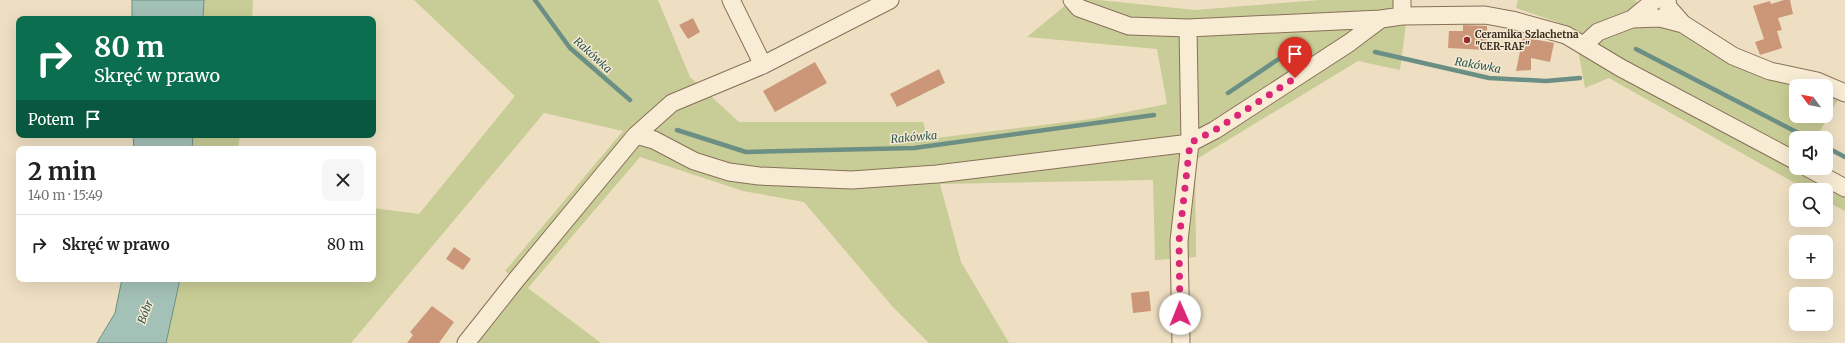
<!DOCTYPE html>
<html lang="pl">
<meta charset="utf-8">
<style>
body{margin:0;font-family:Merriweather,serif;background:#f6f6f6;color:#222;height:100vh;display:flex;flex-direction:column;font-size:15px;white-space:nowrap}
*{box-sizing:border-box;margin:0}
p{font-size:13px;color:#767676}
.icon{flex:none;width:22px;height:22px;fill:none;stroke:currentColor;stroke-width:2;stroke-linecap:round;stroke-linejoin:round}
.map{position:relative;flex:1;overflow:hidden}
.panel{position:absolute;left:16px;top:146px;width:360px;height:136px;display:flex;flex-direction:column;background:#fff;border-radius:8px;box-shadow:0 4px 16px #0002}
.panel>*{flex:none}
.top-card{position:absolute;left:16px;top:16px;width:360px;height:122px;border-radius:8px;box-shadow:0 4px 16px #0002;background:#0b6e4f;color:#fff;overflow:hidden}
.needle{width:26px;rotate:302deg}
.buttons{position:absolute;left:1789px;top:79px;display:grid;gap:8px}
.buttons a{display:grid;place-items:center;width:44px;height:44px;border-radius:8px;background:#fff;box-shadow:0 4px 16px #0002;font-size:20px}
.pin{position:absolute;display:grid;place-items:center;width:34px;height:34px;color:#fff;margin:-41px -17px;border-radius:50% 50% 50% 0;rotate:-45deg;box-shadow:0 0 4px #0007}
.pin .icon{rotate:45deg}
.me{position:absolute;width:44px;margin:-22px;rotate:359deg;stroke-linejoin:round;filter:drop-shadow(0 0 3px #0008)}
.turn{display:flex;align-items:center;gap:14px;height:84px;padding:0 12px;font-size:18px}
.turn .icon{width:52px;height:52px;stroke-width:2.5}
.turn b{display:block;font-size:28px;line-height:34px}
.then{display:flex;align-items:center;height:38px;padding:0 12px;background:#0003;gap:8px;font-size:15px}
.round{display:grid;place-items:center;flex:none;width:42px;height:42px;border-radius:8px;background:#f6f6f6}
.summary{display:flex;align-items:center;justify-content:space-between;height:68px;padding:0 12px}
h1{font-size:24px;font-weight:700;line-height:30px}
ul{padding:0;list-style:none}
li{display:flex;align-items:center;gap:12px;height:60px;padding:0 12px;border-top:1px solid #e0e0e0}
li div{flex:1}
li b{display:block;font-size:15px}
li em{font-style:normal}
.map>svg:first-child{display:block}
.green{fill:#c8cc96}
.water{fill:#a4c1b7;stroke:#6b8f84}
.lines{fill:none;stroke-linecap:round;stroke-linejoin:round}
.stream{stroke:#6b8f84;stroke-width:4.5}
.building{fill:#cc9778}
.minor-casing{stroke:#887059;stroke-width:19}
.minor{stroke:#f9ecd5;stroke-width:17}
.route{stroke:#db2777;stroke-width:7;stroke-dasharray:0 12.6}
.poi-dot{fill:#97292f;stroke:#f5e9d2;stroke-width:1.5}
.labels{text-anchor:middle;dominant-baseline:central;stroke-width:3;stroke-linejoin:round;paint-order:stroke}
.poi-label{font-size:10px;font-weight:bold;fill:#38291d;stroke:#f5e9d2;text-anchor:start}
.water-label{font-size:11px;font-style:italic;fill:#2d5753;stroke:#f5e9d2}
</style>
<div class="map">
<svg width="1845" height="343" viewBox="0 0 1845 343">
<rect width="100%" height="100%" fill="#eedfc2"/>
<path class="green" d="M204 0H253L252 19H203Z
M414 0H658L690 77 739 122H923L928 139 1091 119 1167 104 1157 49 1027 37 1072 0H1099L1195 10 1319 0H1409L1400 70 1358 61 1195 160 1196 257 1155 260 1153 180 940 184 961 262 1009 343H929L892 306 804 202 743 191 640 157 528 288 601 343H466L516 279 505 271 623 131 544 113 351 343H166L180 279H373V208L419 214 515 96Z
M1518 0H1635L1639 4 1802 86H1796V116H1826V92L1840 96 1816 138H1796V168H1821L1845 181V211L1826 201V190H1807L1609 78 1585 88 1574 28 1516 8Z
M193 135H240L238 149H192Z"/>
<path class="water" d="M132 0H204L203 19H132Z
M133 135H193L192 149H134Z
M122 279H180L166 343H97L115 313Z"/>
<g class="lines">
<path class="stream" d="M535 0 570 48 630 100
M1636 49 1808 138
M1375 52 1489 78 1546 81 1580 78
M1228 93 1301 44
M677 130 746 152 914 148 1154 115
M1826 147 1845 157"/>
</g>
<path class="building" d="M1784 0H1790L1793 14 1778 18 1782 30 1777 31 1782 48 1760 55 1755 42 1764 39 1753 6 1770 1 1771 4Z
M693 18 700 32 688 39 679 25Z
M1463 25 1487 26V50L1448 48 1449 31H1463Z
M1523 37 1554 43 1550 62 1531 58V70L1516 71Z
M815 62 827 83 775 112 763 91Z
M939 69 945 83 897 107 890 94Z
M454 247 471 259 463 270 446 259Z
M1149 291 1151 311 1133 313 1131 293Z
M432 306 454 322 439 343H407L413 335 410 332Z"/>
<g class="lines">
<defs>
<path id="minor" d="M731 0 763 65
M1072 0 1079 8 1129 26 1188 28 1381 19
M1667 0 1668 7 1683 24
M1402 16V0
M1632 19 1655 0
M1584 45 1598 32 1632 19 1660 18 1683 24 1733 56 1770 71 1817 81 1845 93
M636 135 672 103 763 65 890 0
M1808 168 1845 188
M466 343 516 280 636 135 654 140 694 161 729 172 759 176 852 180 937 174 1190 143 1188 28
M1181 343 1179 241 1190 143 1215 130 1349 43 1381 19 1402 16 1485 15 1512 20 1566 35 1621 68 1796 161"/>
</defs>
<use href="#minor" class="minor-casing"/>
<use href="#minor" class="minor"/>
</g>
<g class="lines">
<path class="route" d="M1180 314 1179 241 1190 143 1215 130 1295 78"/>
</g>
<circle class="poi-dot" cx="1467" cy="40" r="4"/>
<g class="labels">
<g class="poi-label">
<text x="1475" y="34">Ceramika Szlachetna<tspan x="1475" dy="12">"CER-RAF"</tspan></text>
</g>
<g class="water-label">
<text transform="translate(593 55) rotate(42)">Rakówka</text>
<text transform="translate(1478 65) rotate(10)">Rakówka</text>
<text transform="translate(914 137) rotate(-5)">Rakówka</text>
<text transform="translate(145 312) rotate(-69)">Bóbr</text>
</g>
</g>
</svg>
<div class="buttons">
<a><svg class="needle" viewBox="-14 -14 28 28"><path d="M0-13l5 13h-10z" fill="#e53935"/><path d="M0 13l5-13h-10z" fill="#767676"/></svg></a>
<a><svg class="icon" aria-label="sound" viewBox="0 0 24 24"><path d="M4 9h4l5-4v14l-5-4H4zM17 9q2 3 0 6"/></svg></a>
<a><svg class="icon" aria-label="search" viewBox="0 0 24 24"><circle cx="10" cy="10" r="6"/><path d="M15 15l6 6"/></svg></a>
<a>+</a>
<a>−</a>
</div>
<div class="pin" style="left:1295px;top:78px;background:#d93025"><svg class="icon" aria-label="arrive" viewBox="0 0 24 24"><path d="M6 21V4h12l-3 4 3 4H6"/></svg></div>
<svg class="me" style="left:1180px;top:314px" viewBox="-20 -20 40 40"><circle r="19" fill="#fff"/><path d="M0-13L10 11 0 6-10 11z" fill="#db2777"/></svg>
<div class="top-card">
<div class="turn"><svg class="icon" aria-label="right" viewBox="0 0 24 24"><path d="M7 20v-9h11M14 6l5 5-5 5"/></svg><div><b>80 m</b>Skręć w prawo</div></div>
<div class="then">Potem<svg class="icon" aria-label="arrive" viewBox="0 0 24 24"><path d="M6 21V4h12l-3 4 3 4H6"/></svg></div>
</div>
<section class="panel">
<div class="summary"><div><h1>2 min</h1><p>140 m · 15:49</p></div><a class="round"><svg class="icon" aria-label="close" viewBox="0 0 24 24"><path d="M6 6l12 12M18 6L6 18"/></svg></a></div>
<ul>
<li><svg class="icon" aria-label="right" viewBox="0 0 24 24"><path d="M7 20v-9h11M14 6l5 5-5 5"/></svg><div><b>Skręć w prawo</b></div><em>80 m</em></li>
</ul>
</section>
</div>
